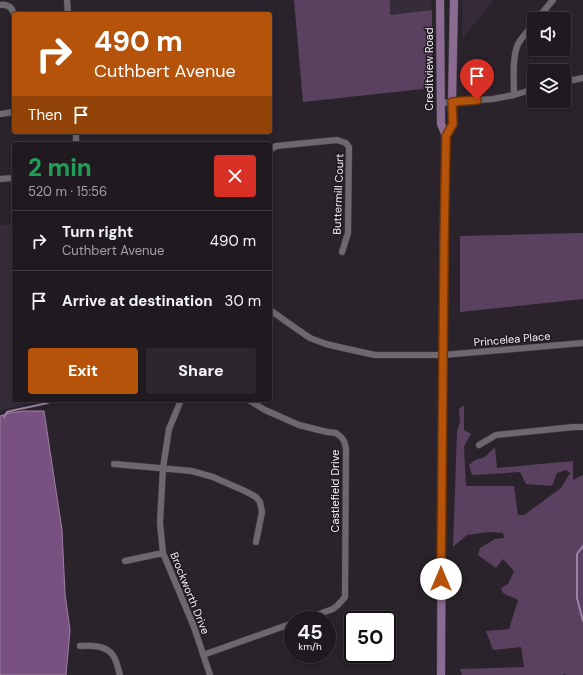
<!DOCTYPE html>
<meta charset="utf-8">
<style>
body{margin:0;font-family:"DM Sans",sans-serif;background:#2d272d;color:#f1f3f6;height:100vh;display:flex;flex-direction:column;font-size:15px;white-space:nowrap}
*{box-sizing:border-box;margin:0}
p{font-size:13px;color:#a2a1a5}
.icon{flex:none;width:22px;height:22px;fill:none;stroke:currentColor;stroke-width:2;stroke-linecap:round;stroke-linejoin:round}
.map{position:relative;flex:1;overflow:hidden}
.side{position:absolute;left:12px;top:142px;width:260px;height:260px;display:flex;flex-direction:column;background:#201a20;border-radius:4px;box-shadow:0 2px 6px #0003,0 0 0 1px #3d383e}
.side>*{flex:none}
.banner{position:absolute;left:12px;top:12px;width:260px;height:122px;border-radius:4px;box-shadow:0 2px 6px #0003,0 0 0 1px #3d383e;background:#b45309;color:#fff;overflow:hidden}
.tools{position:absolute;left:527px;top:12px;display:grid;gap:8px}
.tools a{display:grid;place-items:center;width:44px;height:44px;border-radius:4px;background:#201a20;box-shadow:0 2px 6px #0003,0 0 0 1px #3d383e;font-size:20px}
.speed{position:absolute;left:284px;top:611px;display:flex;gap:8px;font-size:20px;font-weight:700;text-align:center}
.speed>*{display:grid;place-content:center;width:52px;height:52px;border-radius:50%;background:#201a20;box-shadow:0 2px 6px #0003,0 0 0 1px #3d383e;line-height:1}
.speed small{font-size:10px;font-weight:400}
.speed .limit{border:2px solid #111;border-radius:6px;background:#fff;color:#111}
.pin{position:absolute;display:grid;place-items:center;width:34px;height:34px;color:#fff;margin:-41px -17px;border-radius:50% 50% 50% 0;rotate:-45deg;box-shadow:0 0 4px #0007}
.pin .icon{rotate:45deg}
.me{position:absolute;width:44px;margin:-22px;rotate:0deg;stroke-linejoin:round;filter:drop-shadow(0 0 3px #0008)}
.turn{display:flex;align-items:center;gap:14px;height:84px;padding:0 16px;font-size:18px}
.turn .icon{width:52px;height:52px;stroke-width:2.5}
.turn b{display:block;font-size:28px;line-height:34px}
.then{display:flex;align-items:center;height:38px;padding:0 16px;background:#0003;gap:8px;font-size:15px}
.round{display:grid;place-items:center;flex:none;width:42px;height:42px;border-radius:4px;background:#2d272d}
.summary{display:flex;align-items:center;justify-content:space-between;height:68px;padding:0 16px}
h1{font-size:24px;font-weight:800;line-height:30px;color:#1e9e55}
.action{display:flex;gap:8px;margin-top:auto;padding:8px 16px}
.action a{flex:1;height:46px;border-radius:4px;background:#b45309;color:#fff;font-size:16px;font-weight:800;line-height:46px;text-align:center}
.action a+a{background:#2d272d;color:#f1f3f6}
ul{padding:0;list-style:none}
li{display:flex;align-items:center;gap:12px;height:60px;padding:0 16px;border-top:1px solid #3d383e}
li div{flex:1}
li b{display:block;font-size:15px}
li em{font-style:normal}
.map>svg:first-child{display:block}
.built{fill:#362b38}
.green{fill:#5a415f}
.water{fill:#785181;stroke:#9e81a5}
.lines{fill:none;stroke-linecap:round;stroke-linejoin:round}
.stream{stroke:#9e81a5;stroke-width:2}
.minor-casing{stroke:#443f46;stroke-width:7}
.secondary-casing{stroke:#443f46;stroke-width:9}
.minor{stroke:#6f6770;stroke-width:6}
.secondary{stroke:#8b6b92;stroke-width:8}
.route-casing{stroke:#753606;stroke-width:10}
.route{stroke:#b45309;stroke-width:7}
.labels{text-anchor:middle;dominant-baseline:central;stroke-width:3;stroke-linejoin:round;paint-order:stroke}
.street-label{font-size:11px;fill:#f7f2f8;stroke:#201a22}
</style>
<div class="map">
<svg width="583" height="675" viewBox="0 0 583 675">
<rect width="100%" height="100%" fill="#2a232b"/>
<path class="built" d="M390 0H431L432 10 389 15Z
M463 0H494L462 39Z
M14 224V400H47L0 410V225Z"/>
<path class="green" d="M294 0H390V15L432 10V88L303 102Z
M583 233V299L460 312V236Z
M464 405V430L471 434 464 446 466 486H514L518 515H524L561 488 570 473 566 470 557 473 552 486 526 484 520 472 472 475 469 465 475 460 485 457 495 447 497 468 573 461V480L583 475V675H566L565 674 562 675H462L460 669 524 667 521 647 493 650 486 631 509 629 518 600 503 593 501 588 508 584 514 571 503 559 496 568 478 555 480 548 495 539 504 538 503 533 489 532 467 535 453 547 457 432 460 422 459 409Z"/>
<path class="water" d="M23 411H44L62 530 65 594 70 630 66 675H0V416L10 413Z"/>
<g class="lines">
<path class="stream" d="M4 417 7 412 15 410 48 403
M583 546 577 554V598L583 621"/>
<defs>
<path id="minor" d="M67 0 68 14
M0 5C7 4 12 7 14 14
M537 19 553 0
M564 82 583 78
M514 95C514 80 512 58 518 44 522 37 529 30 534 23
M441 103 493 99 514 95 534 89
M0 114 14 112
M76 132V144
M270 150 276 146 337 140 346 143 349 147 348 233 342 252
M0 179 14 178
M270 310 294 327 310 338 326 344 343 348 375 355H443L583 343
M181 400 169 429 163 468 160 523 163 553 194 627 210 675
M249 400 265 410 299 425 327 432 336 433 341 437 344 441 346 448 345 597 338 605 333 609 302 620
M479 445 496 435 574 427H583
M114 464 192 471 213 477 245 491 256 497 260 502 262 512 256 542
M125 561 163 553
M80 646C92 645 108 645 114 657 117 662 118 669 120 675
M203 655 293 623"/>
<path id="secondary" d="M440 0 441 124 446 136C442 316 442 495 441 675
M446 136 453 124 452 102 454 0"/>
</defs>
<use href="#minor" class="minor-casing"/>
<use href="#secondary" class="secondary-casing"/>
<use href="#minor" class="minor"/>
<use href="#secondary" class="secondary"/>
</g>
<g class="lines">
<defs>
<path id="route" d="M441 579 444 247 446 136 453 124 452 102 477 100"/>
</defs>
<use href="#route" class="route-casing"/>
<use href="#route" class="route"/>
</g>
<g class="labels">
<g class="street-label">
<text transform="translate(429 69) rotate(-90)">Creditview Road</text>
<text transform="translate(338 194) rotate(-88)">Buttermill Court</text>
<text transform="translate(512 339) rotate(-5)">Princelea Place</text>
<text transform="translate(335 491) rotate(-90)">Castlefield Drive</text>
<text transform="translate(190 593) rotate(68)">Brockworth Drive</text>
</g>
</g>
</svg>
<div class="tools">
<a><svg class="icon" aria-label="sound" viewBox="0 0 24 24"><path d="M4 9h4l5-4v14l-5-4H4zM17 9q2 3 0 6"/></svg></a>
<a><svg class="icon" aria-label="layers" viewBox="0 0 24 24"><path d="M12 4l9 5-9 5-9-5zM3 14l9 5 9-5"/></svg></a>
</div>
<div class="speed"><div>45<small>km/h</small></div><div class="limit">50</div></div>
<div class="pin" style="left:477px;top:100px;background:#d93025"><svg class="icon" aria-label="arrive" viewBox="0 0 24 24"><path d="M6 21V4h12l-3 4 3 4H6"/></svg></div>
<svg class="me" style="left:441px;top:579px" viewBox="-20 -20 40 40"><circle r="19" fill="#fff"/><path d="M0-13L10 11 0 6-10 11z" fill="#b45309"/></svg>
<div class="banner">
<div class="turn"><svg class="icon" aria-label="right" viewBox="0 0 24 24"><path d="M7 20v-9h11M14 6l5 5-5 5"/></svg><div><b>490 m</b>Cuthbert Avenue</div></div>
<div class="then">Then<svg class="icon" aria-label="arrive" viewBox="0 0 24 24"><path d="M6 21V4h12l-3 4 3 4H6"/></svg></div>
</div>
<section class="side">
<div class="summary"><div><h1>2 min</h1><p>520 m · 15:56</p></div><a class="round" style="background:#d93025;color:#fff"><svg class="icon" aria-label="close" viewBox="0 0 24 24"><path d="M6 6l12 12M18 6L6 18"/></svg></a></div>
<ul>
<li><svg class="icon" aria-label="right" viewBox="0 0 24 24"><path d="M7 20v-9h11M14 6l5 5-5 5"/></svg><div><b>Turn right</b><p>Cuthbert Avenue</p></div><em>490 m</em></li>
<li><svg class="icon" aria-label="arrive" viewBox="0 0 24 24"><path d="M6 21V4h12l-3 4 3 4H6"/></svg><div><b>Arrive at destination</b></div><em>30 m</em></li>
</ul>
<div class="action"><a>Exit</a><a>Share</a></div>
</section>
</div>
